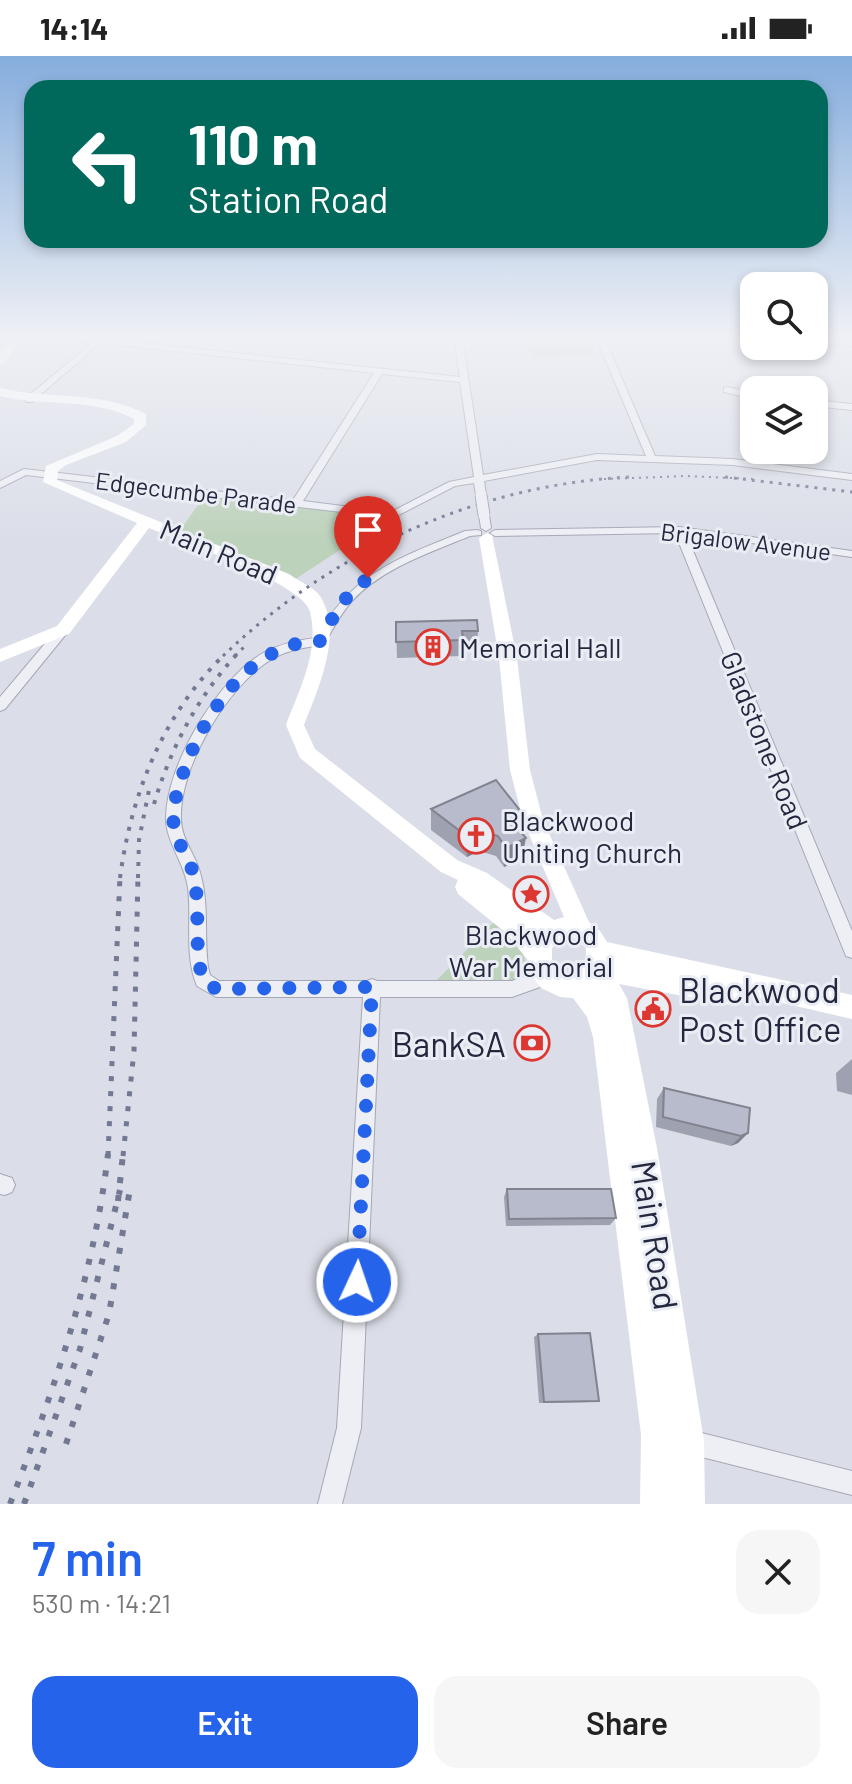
<!DOCTYPE html>
<meta charset="utf-8">
<style>
body{margin:0;font-family:Barlow,sans-serif;background:#f6f6f6;color:#222;height:100vh;display:flex;flex-direction:column;font-size:30px;white-space:nowrap}
*{box-sizing:border-box;margin:0}
p{font-size:26px;color:#767676}
.icon{flex:none;width:44px;height:44px;fill:none;stroke:currentColor;stroke-width:2;stroke-linecap:round;stroke-linejoin:round}
.map{position:relative;height:1448px;overflow:hidden}
.panel{display:flex;flex-direction:column;background:#fff;flex:1}
.panel>*{flex:none}
.guide{position:absolute;left:24px;top:24px;width:804px;height:168px;border-radius:24px;box-shadow:0 4px 12px #0003;background:#00695c;color:#fff;overflow:hidden}
.buttons{position:absolute;left:740px;top:216px;display:grid;gap:16px}
.buttons a{display:grid;place-items:center;width:88px;height:88px;border-radius:16px;background:#fff;box-shadow:0 4px 12px #0003;font-size:40px}
.pin{position:absolute;display:grid;place-items:center;width:68px;height:68px;color:#fff;margin:-82px -34px;border-radius:50% 50% 50% 0;rotate:-45deg;box-shadow:0 0 8px #0007}
.pin .icon{rotate:45deg}
.me{position:absolute;width:88px;margin:-44px;rotate:3deg;stroke-linejoin:round;filter:drop-shadow(0 0 6px #0008)}
.turn{display:flex;align-items:center;gap:28px;height:168px;padding:0 32px;font-size:36px}
.turn .icon{width:104px;height:104px;stroke-width:2.5}
.turn b{display:block;font-size:56px;line-height:68px}
.round{display:grid;place-items:center;flex:none;width:84px;height:84px;border-radius:24px;background:#f6f6f6}
.head{display:flex;align-items:center;justify-content:space-between;height:136px;padding:0 32px}
h1{font-size:48px;font-weight:600;line-height:60px;color:#2563eb}
.action{display:flex;gap:16px;margin-top:auto;padding:16px 32px}
.action a{flex:1;height:92px;border-radius:24px;background:#2563eb;color:#fff;font-size:32px;font-weight:600;line-height:92px;text-align:center}
.action a+a{background:#f6f6f6;color:#222}
.status{display:flex;justify-content:space-between;align-items:center;height:56px;padding:0 40px;background:#fff;direction:ltr}
.status svg{height:22px;fill:currentColor}
.map>svg:first-child{display:block}
.green{fill:#bdd2bb}
.lines{fill:none;stroke-linecap:round;stroke-linejoin:round}
.street-casing{stroke:#a4a7b5;stroke-width:2}
.street{fill:#eeeff5;fill-rule:evenodd}
.secondary{fill:#fff;fill-rule:evenodd}
.rail-far4{stroke:#737993;stroke-width:2;stroke-dasharray:2 5;stroke-linecap:butt}
.rail-far3{stroke:#737993;stroke-width:3;stroke-dasharray:3 6;stroke-linecap:butt}
.rail-far2{stroke:#737993;stroke-width:4;stroke-dasharray:4 8;stroke-linecap:butt}
.rail-far1{stroke:#737993;stroke-width:5;stroke-dasharray:5 10;stroke-linecap:butt}
.rail{stroke:#737993;stroke-width:6;stroke-dasharray:6 12;stroke-linecap:butt}
.street-bridge-casing{stroke:#a4a7b5;stroke-width:13;stroke-linecap:butt}
.street-bridge{stroke:#eeeff5;stroke-width:11}
.wall{fill:#9ea1af}
.shaded-wall{fill:#81838e}
.building{fill:#b8bbcb;stroke:#81838e;stroke-width:2}
.route{stroke:#2563eb;stroke-width:14;stroke-dasharray:0 25.2}
.labels{text-anchor:middle;dominant-baseline:central;stroke-width:6;stroke-linejoin:round;paint-order:stroke}
.far-street-label{font-size:24px;fill:#24283f;stroke:#ebedf5}
.street-label{font-size:28px;fill:#24283f;stroke:#ebedf5}
.poi-label{font-size:28px;fill:#24283f;stroke:#ebedf5;text-anchor:start}
.near-poi-label{font-size:34px;fill:#24283f;stroke:#ebedf5;text-anchor:start}
.near-street-label{font-size:34px;fill:#24283f;stroke:#ebedf5}
</style>
<div class="status"><b>14:14</b><svg viewBox="0 0 49 12"><path d="M0 12V9h3v3zM5 12V6h3v6zM10 12V3h3v9zM15 12V0h3v12zM26 1h20v11H26zM47 4h2v5h-2z"/></svg></div>
<div class="map">
<svg width="852" height="1448" viewBox="0 0 852 1448">
<rect width="100%" height="100%" fill="#dbdee8"/>
<path class="green" d="M526 281H589L596 299 532 301Z
M206 438 393 459 291 526 178 477Z
M497 863 521 893 531 921 512 927 436 925Z"/>
<g class="lines">
<defs>
<path id="street" d="M58 281H107L105 283 460 321 454 281H462L483 419 597 398 646 400 596 281H604L655 400 733 403 852 418V424L733 409 597 404 484 425 486 439 481 442 476 439 474 427 455 430 393 462 26 419 0 432V425L24 413 293 444 374 317 100 287 32 346H26V342L92 287ZM382 318 460 326 474 421 449 426 391 456 303 445Z
M814 283 852 286V290L814 287Z
M727 331 754 337V343L724 336V332Z
M814 344 852 348V354L814 350Z
M484 456 489 459 491 472 486 475 481 472 479 459Z
M679 471 852 495V501L686 478 852 875V902L846 900 844 895 675 477 495 480 490 477 495 474Z
M477 474 481 475V479L470 480C429 497 382 512 351 546 340 559 333 573 324 588 306 592 289 593 272 603 228 629 179 711 181 763 181 784 197 800 201 820 209 850 204 881 208 911L210 919 219 925H367L372 923 377 925H512L548 912 554 914 556 920 554 926 512 941H380L361 1372 342 1448H318L337 1372 363 941H216L197 930C184 899 192 864 188 832 185 807 166 787 166 762 166 709 218 623 263 597 280 588 297 584 316 582 353 516 399 502 465 475Z
M63 570 67 571V577L5 653 0 655V641L59 571Z
M0 1118 12 1122 15 1129 12 1136 5 1139 0 1138Z
M686 1373 852 1415V1439L686 1397 678 1393 674 1385 678 1377Z"/>
</defs>
<use href="#street" class="street-casing"/>
<use href="#street" class="street"/>
<path class="secondary" d="M11 281H23L4 307 0 308V297Z
M0 332C48 344 101 334 146 358V369L126 386 66 409 58 415 57 424 289 518C298 525 314 531 320 540 344 577 318 633 304 669L315 693 457 804 487 817 554 864 564 861 523 764 510 714 499 602 479 482 487 477 492 479 517 602 530 714 543 764 589 866 600 875 607 886 852 939V963L743 938 740 946 731 949 619 928 627 942 657 1092 704 1385 705 1448H640L641 1379 593 981 587 961 573 942 560 941 541 932 534 923 527 903 506 877 458 838 455 831 458 824 441 816 300 702 286 669C299 634 320 595 310 556 303 527 179 485 149 472L69 578 0 606V593L57 570 137 467 43 426 46 410 117 380 134 368V363C94 341 44 351 0 340ZM573 881 586 892V909L578 918 562 919 552 909V892L563 882Z"/>
<path class="rail-far4" d="M604 423 686 420 754 423"/>
<path class="rail-far3" d="M725 421 852 436
M223 600C332 495 477 429 629 421
M235 600 244 591"/>
<path class="rail-far2" d="M154 748C171 691 197 642 237 598
M120 822C131 738 163 658 225 598
M138 822 139 784 149 734"/>
<path class="rail-far1" d="M108 1100 120 820
M123 1100 134 995 138 820"/>
<path class="rail" d="M118 1145 123 1098
M66 1388 109 1258 130 1133
M10 1448C54 1334 94 1220 108 1098
M24 1448 80 1293 120 1134"/>
<defs>
<path id="street-bridge" d="M481 439 484 459"/>
</defs>
<use href="#street-bridge" class="street-bridge-casing"/>
<use href="#street-bridge" class="street-bridge"/>
</g>
<path class="wall" d="M396 566 478 575 477 591H463L462 600 397 602Z
M431 753 520 775 522 802 504 811 496 800 479 795 467 801 431 774Z
M852 1003V1039L837 1035 836 1017Z
M664 1032 748 1077 738 1087 731 1090 656 1071 657 1043Z
M507 1133 616 1162 610 1169 506 1170 504 1141Z
M538 1278 599 1345 592 1346 539 1347 534 1281Z"/>
<path class="shaded-wall" d="M522 757 519 777 510 763Z
M481 775 479 795 467 801 468 781Z
M526 782 522 802 504 811 506 792Z
M748 1077 738 1087 731 1090 741 1080Z"/>
<path class="building" d="M477 564 478 575H462L463 584 396 586V566Z
M496 724 522 757 510 763 526 782 506 792 498 780 481 775 468 781 431 753Z
M664 1032 750 1052 748 1077 741 1080 663 1061Z
M507 1133H611L616 1162 509 1163Z
M590 1277 599 1345 544 1346 538 1278Z"/>
<linearGradient id="sky" x2="0" y2="1"><stop stop-color="#85addd"/><stop offset="0.58" stop-color="#eff0f5"/><stop offset="1" stop-color="#eff0f5" stop-opacity="0"/></linearGradient>
<rect width="852" height="484" fill="url(#sky)"/>
<g class="lines">
<path class="route" d="M357 1226 372 931 216 933 203 924C193 891 201 855 194 821 188 793 167 782 175 745 191 677 243 585 320 585L341 547 368 522"/>
</g>
<defs>
<symbol id="building-ring" viewBox="-11 -11 22 22"><circle r="9.5" fill="#ebedf5" stroke="#dc3831" stroke-width="1.5"/><path d="M-4-6H4V6H1V3H-1V6H-4ZM-2.5-4.3h1.7v1.8h-1.7ZM.8-4.3h1.7v1.8H.8ZM-2.5-1h1.7V.8h-1.7ZM.8-1h1.7V.8H.8Z" fill="#dc3831"/></symbol>
<symbol id="church-ring" viewBox="-11 -11 22 22"><circle r="9.5" fill="#ebedf5" stroke="#dc3831" stroke-width="1.5"/><path d="M-1.2-6h2.4v3.5h3.3v2.4h-3.3V6h-2.4V-.1h-3.3v-2.4h3.3Z" fill="#dc3831"/></symbol>
<symbol id="sight-ring" viewBox="-11 -11 22 22"><circle r="9.5" fill="#ebedf5" stroke="#dc3831" stroke-width="1.5"/><path d="M0-6L1.8-2.2L6-1.7L2.9 1.2L3.7 5.4L0 3.3L-3.7 5.4L-2.9 1.2L-6-1.7L-1.8-2.2Z" fill="#dc3831"/></symbol>
<symbol id="civic-ring" viewBox="-11 -11 22 22"><circle r="9.5" fill="#ebedf5" stroke="#dc3831" stroke-width="1.5"/><path d="M-.6-6.5H3V-4.5H.6V-3L4-1V1h2V6H-6V1h2V-1L-.6-3ZM-1.2 2.5V6h2.4V2.5Z" fill="#dc3831"/></symbol>
<symbol id="bank-ring" viewBox="-11 -11 22 22"><circle r="9.5" fill="#ebedf5" stroke="#dc3831" stroke-width="1.5"/><path d="M-6-4H6V4H-6ZM0-2.3a2.3 2.3 0 1 0 0 4.6a2.3 2.3 0 1 0 0-4.6Z" fill="#dc3831"/></symbol>
</defs>
<g fill-rule="evenodd">
<use href="#building-ring" x="413" y="571" width="40" height="40"/>
<use href="#church-ring" x="456" y="760" width="40" height="40"/>
<use href="#sight-ring" x="511" y="818" width="40" height="40"/>
<use href="#civic-ring" x="633" y="933" width="40" height="40"/>
<use href="#bank-ring" x="512" y="967" width="40" height="40"/>
</g>
<g class="labels">
<g class="far-street-label">
<text transform="translate(196 436) rotate(7)">Edgecumbe Parade</text>
<text transform="translate(746 485) rotate(7)">Brigalow Avenue</text>
</g>
<g class="street-label">
<text transform="translate(219 495) rotate(23)">Main Road</text>
<text transform="translate(765 684) rotate(68)">Gladstone Road</text>
</g>
<g class="poi-label">
<text x="459" y="591">Memorial Hall</text>
<text x="502" y="764">Blackwood<tspan x="502" dy="32">Uniting Church</tspan></text>
<text x="531" y="878" text-anchor="middle">Blackwood<tspan x="531" dy="32">War Memorial</tspan></text>
</g>
<g class="near-poi-label">
<text x="679" y="933">Blackwood<tspan x="679" dy="39">Post Office</tspan></text>
<text x="506" y="987" text-anchor="end">BankSA</text>
</g>
<g class="near-street-label">
<text transform="translate(656 1179) rotate(81)">Main Road</text>
</g>
</g>
</svg>
<div class="buttons">
<a><svg class="icon" aria-label="search" viewBox="0 0 24 24"><circle cx="10" cy="10" r="6"/><path d="M15 15l6 6"/></svg></a>
<a><svg class="icon" aria-label="layers" viewBox="0 0 24 24"><path d="M12 4l9 5-9 5-9-5zM3 14l9 5 9-5"/></svg></a>
</div>
<div class="pin" style="left:368px;top:522px;background:#d93025"><svg class="icon" aria-label="arrive" viewBox="0 0 24 24"><path d="M6 21V4h12l-3 4 3 4H6"/></svg></div>
<svg class="me" style="left:357px;top:1226px" viewBox="-20 -20 40 40"><circle r="17" fill="#2563eb" stroke="#fff" stroke-width="3"/><path d="M0-11L8 9 0 5-8 9z" fill="#fff"/></svg>
<div class="guide">
<div class="turn"><svg class="icon" aria-label="left" viewBox="0 0 24 24"><path d="M17 20v-9H6M10 6l-5 5 5 5"/></svg><div><b>110 m</b>Station Road</div></div>
</div>
</div>
<section class="panel">
<div class="head"><div><h1>7 min</h1><p>530 m · 14:21</p></div><a class="round"><svg class="icon" aria-label="close" viewBox="0 0 24 24"><path d="M6 6l12 12M18 6L6 18"/></svg></a></div>
<div class="action"><a>Exit</a><a>Share</a></div>
</section>
